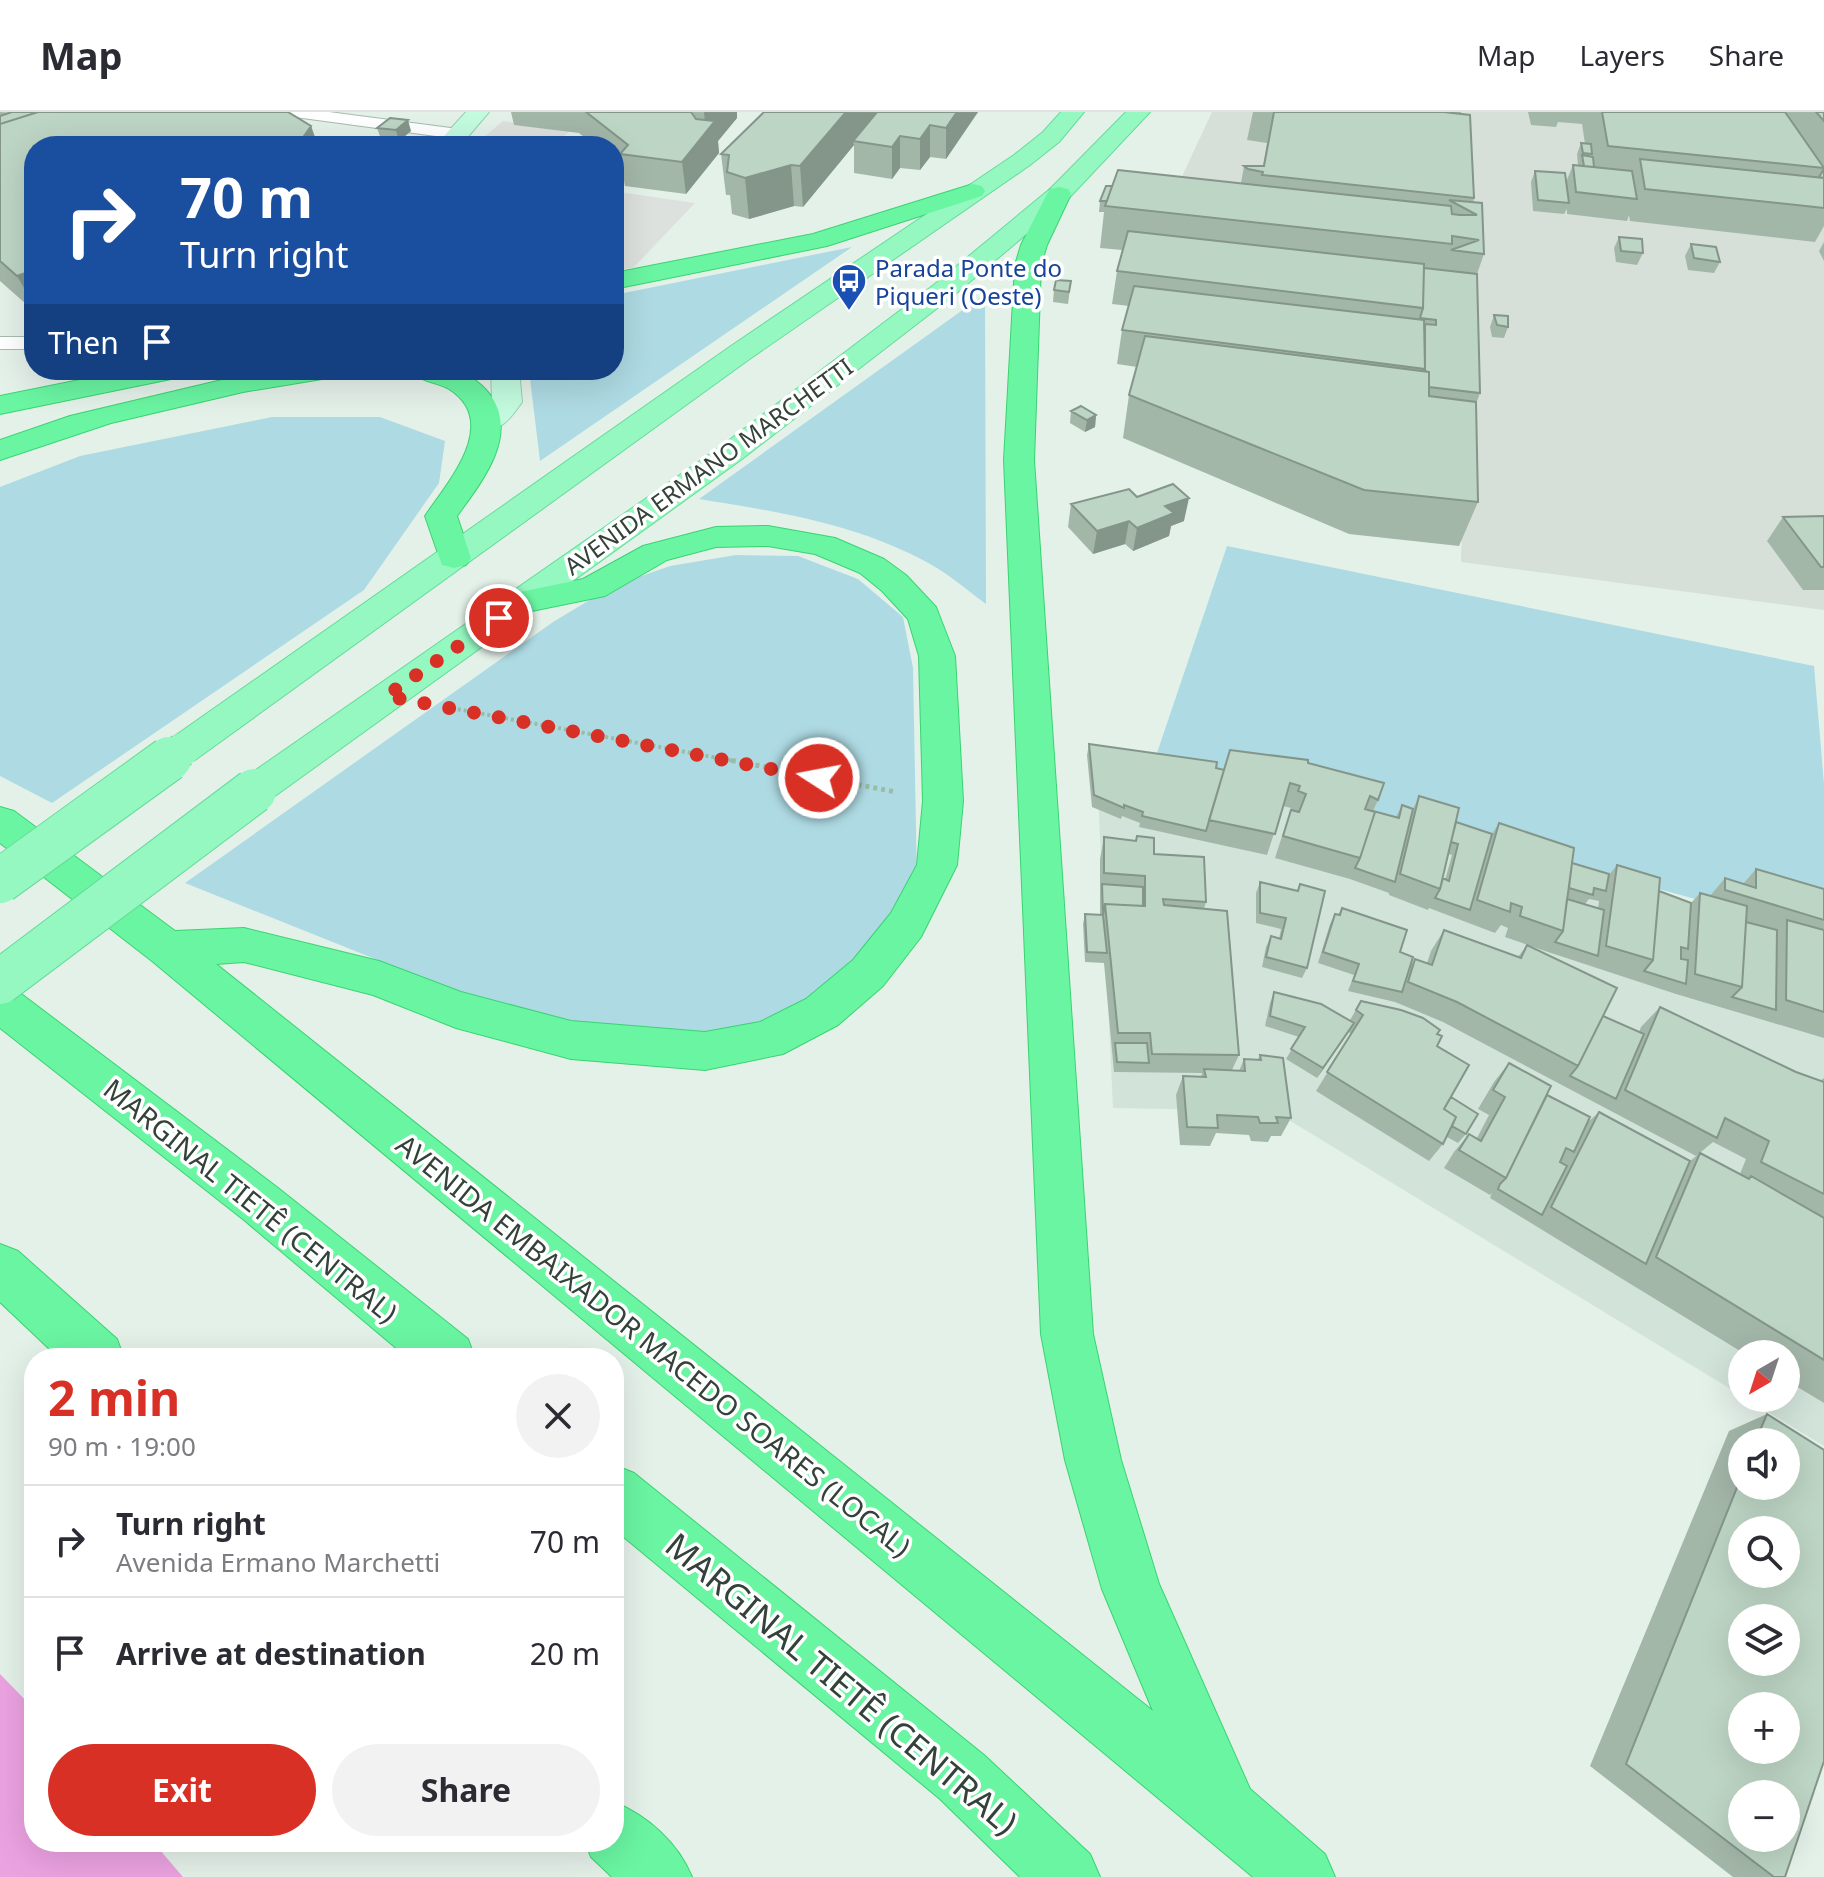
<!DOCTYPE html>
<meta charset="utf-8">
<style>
body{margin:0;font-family:"Noto Sans",sans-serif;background:#f2f2f3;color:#2b2b33;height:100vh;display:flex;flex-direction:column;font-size:30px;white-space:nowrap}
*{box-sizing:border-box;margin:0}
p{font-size:26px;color:#7c7c81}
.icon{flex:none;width:44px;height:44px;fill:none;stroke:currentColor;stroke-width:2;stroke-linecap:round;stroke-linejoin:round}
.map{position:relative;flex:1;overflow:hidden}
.sheet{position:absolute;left:24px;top:1236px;width:600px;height:504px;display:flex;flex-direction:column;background:#fff;border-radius:32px;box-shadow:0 8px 32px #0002}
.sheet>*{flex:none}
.top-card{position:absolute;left:24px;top:24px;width:600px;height:244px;border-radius:32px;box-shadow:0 8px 32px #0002;background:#1a4fa0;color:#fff;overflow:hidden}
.needle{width:52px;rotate:219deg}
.fabs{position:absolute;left:1728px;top:1228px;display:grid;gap:16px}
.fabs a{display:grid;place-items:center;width:72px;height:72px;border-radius:50%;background:#fff;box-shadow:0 8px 32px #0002;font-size:40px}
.pin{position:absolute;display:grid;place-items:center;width:68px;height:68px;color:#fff;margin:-34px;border:4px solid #fff;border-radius:50%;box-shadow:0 2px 8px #0007}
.me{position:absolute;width:88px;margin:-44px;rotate:281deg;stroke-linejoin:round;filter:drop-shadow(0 0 6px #0008)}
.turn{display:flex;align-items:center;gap:28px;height:168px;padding:0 24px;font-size:36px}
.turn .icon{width:104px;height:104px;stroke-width:2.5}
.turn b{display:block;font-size:56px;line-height:68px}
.then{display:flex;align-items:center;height:76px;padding:0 24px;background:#0003;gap:16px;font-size:30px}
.round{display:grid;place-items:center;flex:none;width:84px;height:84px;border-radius:42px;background:#f2f2f3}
.overview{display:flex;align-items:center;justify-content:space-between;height:136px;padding:0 24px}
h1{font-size:48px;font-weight:700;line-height:60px;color:#d93025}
.button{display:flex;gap:16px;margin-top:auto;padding:16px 24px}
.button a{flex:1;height:92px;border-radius:48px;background:#d93025;color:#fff;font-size:32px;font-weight:700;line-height:92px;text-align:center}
.button a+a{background:#f2f2f3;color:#2b2b33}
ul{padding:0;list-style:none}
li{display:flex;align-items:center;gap:24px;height:112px;padding:0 24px;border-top:2px solid #e1e1e2}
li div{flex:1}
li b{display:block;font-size:30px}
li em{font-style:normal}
header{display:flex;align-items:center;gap:48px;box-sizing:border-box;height:112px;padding:0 40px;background:#fff;border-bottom:2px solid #e1e1e2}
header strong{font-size:38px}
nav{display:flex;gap:44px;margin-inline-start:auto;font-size:28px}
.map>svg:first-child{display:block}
.residential{fill:#d2e4da}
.industrial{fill:#d6e0d9}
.green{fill:#aedae3}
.parking{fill:#dce1de}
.water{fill:#eba2e1}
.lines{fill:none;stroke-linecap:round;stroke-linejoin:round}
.lane-casing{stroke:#a7bbaf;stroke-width:2}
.secondary-casing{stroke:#96ceb0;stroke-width:2}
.primary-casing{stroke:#66dc99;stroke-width:2}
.highway-casing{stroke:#3bd372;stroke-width:2}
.path-far1{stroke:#99bca6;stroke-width:4;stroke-dasharray:3 3;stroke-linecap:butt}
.path{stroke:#99bca6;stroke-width:5;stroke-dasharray:4 4;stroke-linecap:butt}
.lane{fill:#fff;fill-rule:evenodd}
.secondary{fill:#c3fbdf;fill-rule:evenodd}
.primary{fill:#95f8c1;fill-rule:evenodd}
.highway{fill:#6af5a2;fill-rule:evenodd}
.primary-bridge-far1-casing{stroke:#66dc99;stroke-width:35;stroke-linecap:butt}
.primary-bridge-casing{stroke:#66dc99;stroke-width:46;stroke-linecap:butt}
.primary-bridge-far1{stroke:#95f8c1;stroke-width:33}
.primary-bridge{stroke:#95f8c1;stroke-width:44}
.wall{fill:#a3b7a9;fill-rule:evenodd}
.shaded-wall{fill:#84958a}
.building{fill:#bdd5c5;stroke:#84958a;stroke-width:2;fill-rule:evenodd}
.route{stroke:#d93025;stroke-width:14;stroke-dasharray:0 25.2}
.labels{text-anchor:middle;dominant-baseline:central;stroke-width:7;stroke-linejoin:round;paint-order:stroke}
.far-transit-label{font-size:24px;fill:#164399;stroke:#fff;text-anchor:start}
.far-street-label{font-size:24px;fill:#344239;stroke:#fff}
.street-label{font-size:28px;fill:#344239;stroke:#fff}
.near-street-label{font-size:34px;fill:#344239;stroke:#fff}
</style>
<header>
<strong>Map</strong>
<nav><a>Map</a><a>Layers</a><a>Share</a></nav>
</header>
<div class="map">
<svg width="1824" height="1765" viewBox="0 0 1824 1765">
<rect width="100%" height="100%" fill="#e4f1e9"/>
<path class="residential" d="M1097 661 1321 688 1824 854V1334L1745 1286H1786V1242H1742V1284L1274 999 1113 996Z"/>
<path class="industrial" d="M1212 0H1824V498L1461 450 1469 141 1165 101Z"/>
<path class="green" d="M852 135 540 349 529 258H614V183Z
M985 182 986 492C968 479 950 463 930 452 858 412 780 400 699 387Z
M272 305H380L445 329 439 371 364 478 52 691 0 664V375L80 344Z
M1227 434 1814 554 1824 672V822L1157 641Z
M736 443 798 444 858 467 903 505 913 556 917 771 862 847 797 896 725 925 535 911 185 771 553 510 613 474 670 454Z"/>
<path class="parking" d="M503 9 570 19 560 28 594 34 476 32Z
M614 51 630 66 619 80 695 91 634 155 614 159Z"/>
<path class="water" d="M0 1562 34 1597V1730H153L183 1765H0Z"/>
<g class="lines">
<defs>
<path id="lane" d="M287 0H329L458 17 466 22 458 27 295 5Z
M0 225H34V237H0Z"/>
<path id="secondary" d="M466 0H489L460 34H435Z
M491 258H519L522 290C510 307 500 322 478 316L474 310 492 289Z"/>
<path id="primary" d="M1061 0H1084L1059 30 1030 53 751 246 195 648 182 652 169 648 163 638 169 628 731 234 1014 43 1043 20Z
M1126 0H1150L1068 87 953 184 742 347 268 689 254 693 240 689 235 679 240 669 720 335 935 172 1050 77Z"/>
<path id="highway" d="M973 72 982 74 985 79 982 84 827 134 614 177V161L813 122Z
M1059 75 1068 77 1071 82 1047 133 1041 153 1034 348 1093 1222 1121 1348 1159 1472 1250 1677 1325 1742 1335 1765H1253L152 849 0 731V695L14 699 175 819 244 816 379 849 461 880 571 909 705 920 760 910 806 887 853 848 891 801 917 753 923 689 919 544 908 507 882 479 860 461 815 442 768 434 716 435 667 448 605 484 522 501 510 498 505 490 510 482 583 467 643 434 716 415 768 414 835 426 884 447 906 463 936 495 955 544 963 689 957 753 921 825 883 874 838 913 783 942 705 958 571 947 456 916 373 883 244 850 216 852 1153 1599 1102 1477 1065 1348 1041 1222 1004 348 1015 153 1021 133 1047 82 1050 77Z
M129 258H185L181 264 171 267 0 302V284Z
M336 258 332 264 322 267 243 280 111 311 0 348V328L70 304 243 263 267 258Z
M411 258C424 258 441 256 454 259 470 262 485 274 493 287 517 327 480 372 457 404L471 446 466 453 454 456 442 453 425 404C449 369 501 310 449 277 437 270 419 270 411 258Z
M0 873 16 878 278 1076 468 1227 475 1246H408L244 1108 0 916Z
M0 1132 18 1139 117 1227 124 1246H59L0 1190Z
M614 1353 634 1361 984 1643 1090 1742 1100 1765H1020L940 1687 614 1417Z
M614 1690C648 1704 678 1731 692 1765H612L591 1745 585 1730H614Z"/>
</defs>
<use href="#lane" class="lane-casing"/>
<use href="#secondary" class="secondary-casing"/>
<use href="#primary" class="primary-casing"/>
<use href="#highway" class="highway-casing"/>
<path class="path-far1" d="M446 595 734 649"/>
<path class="path" d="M724 647 896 680"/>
<use href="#lane" class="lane"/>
<use href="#secondary" class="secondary"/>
<use href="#primary" class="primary"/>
<use href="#highway" class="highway"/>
<defs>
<path id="primary-bridge-far1" d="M166 649 182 638"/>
<path id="primary-bridge" d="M0 769 169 647
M0 870 254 679"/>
</defs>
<use href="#primary-bridge-far1" class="primary-bridge-far1-casing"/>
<use href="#primary-bridge" class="primary-bridge-casing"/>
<use href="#primary-bridge-far1" class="primary-bridge-far1"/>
<use href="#primary-bridge" class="primary-bridge"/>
</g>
<path class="wall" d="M0 0 311 14 318 34H34V199L0 169Z
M511 0H737V6L718 29 719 41 686 82 625 74 622 56 614 50V34H595L579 21 514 13Z
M764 0H978L946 47 930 45 920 58 900 56 892 67 854 61V33L803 95 794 94 749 107 732 102 730 83H726L721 42Z
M1253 0H1461L1474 86 1473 91 1484 142 1477 162 1480 281 1476 292 1478 390 1459 434 1349 422 1123 326 1129 283 1137 255 1117 252 1122 218 1129 194 1112 192 1117 159 1122 138 1100 136 1104 100H1099L1100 89 1241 71 1244 54H1263L1267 31 1247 28Z
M1528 0H1824V114L1815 130 1630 109 1629 103 1627 109 1567 102V97L1564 102 1533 99 1531 70 1535 59 1566 70 1573 53H1578L1577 42 1581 31 1585 32 1582 12 1558 10 1556 15 1531 13Z
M377 16 411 19 399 29 381 27Z
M1619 125 1643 141 1637 153 1616 150 1614 136Z
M1824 130V149L1819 139Z
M1691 132 1720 150 1714 161 1688 158 1685 144Z
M1071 169 1068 192 1053 190 1054 178Z
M1494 203 1508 215 1504 226 1492 225 1490 215Z
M1071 299 1096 303 1095 315 1085 320 1070 311Z
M1137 385 1184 409 1171 414 1169 424 1133 439 1125 432 1093 442 1068 415 1071 392Z
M1824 404V478H1803L1767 429 1783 405Z
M1089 632 1224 658 1308 651 1378 688 1373 699 1396 705 1402 693 1413 697 1419 684 1456 710 1492 722 1499 711 1572 751 1609 763 1617 753 1659 779 1691 791 1700 781 1710 784 1725 766 1743 772 1756 757 1824 777V926L1676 882 1548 840 1505 825 1508 816 1501 813 1495 821 1429 796 1428 798 1389 783V781L1350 767 1275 746 1291 696 1283 694 1267 743 1139 715 1140 711 1122 704 1121 707 1092 695 1087 643ZM1448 742 1452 743 1445 768 1443 766ZM1589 787 1599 789 1598 796 1585 792Z
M1104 725 1154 742 1206 790 1204 797 1239 943 1232 958 1239 959 1244 947H1258L1260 943 1291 1006 1281 1024H1271L1268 1030 1251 1029 1249 1023 1216 1021 1210 1034 1180 1033 1176 983 1183 964 1201 965 1202 961 1114 960 1104 851 1085 850 1083 812 1085 802H1100V747Z
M1260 770 1297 779 1307 856 1302 866 1262 855 1266 835 1271 824 1279 827 1281 817 1256 811V781Z
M1342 796 1400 840 1409 856 1415 847 1427 851 1431 839 1444 818 1518 845 1527 833 1603 904 1639 920 1641 915 1660 895 1796 960 1820 969 1824 966V1291L1786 1268V1242H1745L1490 1086 1492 1081 1490 1083 1444 1056 1454 1040 1469 1022 1477 1026 1489 1003 1478 997 1494 970 1509 951 1547 983 1588 1010 1599 1000 1690 1049 1700 1041 1740 1062 1746 1047 1713 1030 1696 1044 1443 910 1395 890 1348 879 1354 863 1318 851 1330 812 1335 802 1338 803Z
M1274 880 1350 908 1361 889 1437 922V934L1451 985 1466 1022 1458 1031 1447 1025 1443 1032 1429 1049 1316 979 1351 922 1349 920 1317 966 1286 947 1299 925 1265 914 1270 891Z
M1767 1302 1824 1338V1649L1785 1765H1733L1590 1654 1729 1319ZM1742 1330H1786V1374H1742ZM1742 1418H1786V1462H1742ZM1742 1506H1786V1550H1742ZM1742 1594H1786V1638H1742ZM1742 1682H1786V1726H1742Z"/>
<path class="shaded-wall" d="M704 0H737V6L718 29 719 41 686 82 682 50 706 21Z
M846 0H880L853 29 854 33 803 95 800 54Z
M957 0H978L946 47V16Z
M408 8 411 19 399 29 396 18Z
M930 13V45L920 58V27Z
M311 14 318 34H297Z
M900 24V56L892 67V35Z
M791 53 794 94 749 107 745 66Z
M34 158V193L17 164Z
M1096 303 1095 315 1085 320 1087 308Z
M1189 386 1184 409 1171 414 1169 424 1133 439 1137 416 1165 394Z
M1129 409 1125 432 1093 442 1097 419Z
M1354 911 1348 921 1317 966 1323 956Z"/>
<path class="building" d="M12 0H38L0 12V4Z
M38 0H288L311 14 297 34H34V158L17 164 0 149V12Z
M586 0H691L696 7 715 9 682 50 620 42 628 33Z
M764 0H846L800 54 791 53 745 66 727 60 729 43 721 42Z
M877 0H957L946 16 930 13 920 27 900 24 892 35 853 29Z
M1274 0H1444L1470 3 1474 86 1262 63 1263 60 1248 57 1244 54H1264Z
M1602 0H1785L1824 56 1608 34Z
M1816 0H1824V9Z
M390 6 408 8 396 18 377 16Z
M1581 31 1591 32 1592 42 1583 41Z
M1582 43 1593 45 1594 55 1584 54Z
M1640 47 1824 66V96L1645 77Z
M1573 53 1632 59 1637 87 1576 80Z
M1824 57V66L1819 65Z
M1118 58 1451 94 1452 102 1460 103H1477L1449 88 1482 91 1484 142 1451 138 1479 128 1452 124V132L1105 94Z
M1535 59 1565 61 1569 91 1538 88Z
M1106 74H1112L1107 89H1100Z
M1128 119 1424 152 1423 196 1117 159Z
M1619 125 1642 127 1643 141 1621 139Z
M1691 132 1716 135 1720 150 1694 146Z
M1424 156 1477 162 1480 281 1429 275V260L1425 259V212L1436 213V208L1420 206 1423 196Z
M1056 168 1071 169 1069 180 1054 178Z
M1134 174 1424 208 1425 257 1122 218Z
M1494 203 1508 204V215L1497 213Z
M1145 224 1429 260V284L1476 290 1478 390 1364 378 1129 283Z
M1081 294 1096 303 1087 308 1071 299Z
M1173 372 1189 386 1165 394 1174 401 1137 416 1129 409 1097 419 1071 392 1129 377 1137 385Z
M1824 404V455H1821L1783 405Z
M1089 632 1217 650 1216 656 1224 658 1206 719 1142 704 1143 700 1124 693V696L1094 683Z
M1230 638 1308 648V651L1384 671 1378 688 1370 684 1365 697 1375 700 1360 746 1283 724 1291 698 1299 700 1306 682 1298 679 1300 674 1290 671 1275 722 1209 708Z
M1419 684 1459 696 1440 777 1400 762Z
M1402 693 1413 697 1395 770 1355 756 1360 746 1375 700 1373 699 1399 706Z
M1456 710 1492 722 1470 798 1435 786 1440 777 1443 766 1449 769 1458 732 1451 730Z
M1499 711 1574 736 1563 819 1520 804 1522 795 1511 791 1510 800 1477 788Z
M1137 724 1154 726V742L1204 745 1206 790 1163 787 1164 793 1227 799 1239 943 1152 942 1150 921H1118L1105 792 1145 794V764L1104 761V725L1136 729Z
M1572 751 1609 762 1606 779 1594 776 1593 783 1569 776Z
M1617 753 1660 766 1653 848 1606 834Z
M1756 757 1824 777V808L1725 778V766L1756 776Z
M1260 770 1298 779 1300 772 1325 779 1307 856 1266 845 1271 824 1281 827 1286 806 1260 801Z
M1102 772 1143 775V794L1105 792 1103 803 1107 841 1087 840 1085 802 1103 803Z
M1659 779 1691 791 1688 837 1681 835V847L1688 848 1686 872 1644 859 1653 848Z
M1700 781 1747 794 1742 875 1695 862Z
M1567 787 1604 798 1598 844 1555 830 1563 819Z
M1342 796 1407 818 1400 840 1413 845 1402 880 1353 869 1359 852 1323 840 1335 802 1340 803Z
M1787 808 1824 818V900L1786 888Z
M1746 810 1777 818 1776 898 1732 885 1742 875Z
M1444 818 1521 846 1527 833 1617 876 1578 954 1457 890 1408 870 1415 847 1432 853Z
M1274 880 1321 892 1354 911 1323 956 1291 937 1305 915 1270 904Z
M1361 889 1401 898 1423 906 1440 918 1437 922 1442 924 1437 934 1469 953 1444 997 1456 1005 1443 1032 1327 960 1363 903 1356 898Z
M1660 895 1796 960 1824 970V1082L1761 1050 1769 1029 1725 1006 1717 1026 1625 978Z
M1603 904 1644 922 1616 987 1570 964 1578 954Z
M1115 931H1147L1149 951 1117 950Z
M1260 943 1283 946 1291 1006 1276 1005 1278 1011H1260L1258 1005 1217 1003 1218 1016 1187 1015 1183 964 1206 965 1204 957 1245 959 1244 947 1261 948Z
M1509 951 1551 974 1506 1066 1459 1038 1469 1022 1481 1029 1505 985 1493 978Z
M1547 983 1590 1005 1574 1040 1566 1036 1560 1050 1567 1054 1542 1103 1498 1077 1500 1072 1506 1066Z
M1451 985 1478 1002 1466 1022 1452 1014 1456 1005 1444 997Z
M1599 1000 1690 1049 1646 1152 1551 1095Z
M1700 1041 1749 1067 1751 1064 1824 1106V1248L1656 1145Z
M1767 1302 1824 1338V1649L1785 1765H1774L1626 1652 1742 1363V1374H1786V1330H1755ZM1742 1418H1786V1462H1742ZM1742 1506H1786V1550H1742ZM1742 1594H1786V1638H1742ZM1742 1682H1786V1726H1742Z"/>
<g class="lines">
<path class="route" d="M499 506 386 584 819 666"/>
</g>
<defs>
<symbol id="bus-pin" viewBox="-11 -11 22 30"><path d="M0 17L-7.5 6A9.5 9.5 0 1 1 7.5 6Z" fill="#1a4fb4" stroke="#fff"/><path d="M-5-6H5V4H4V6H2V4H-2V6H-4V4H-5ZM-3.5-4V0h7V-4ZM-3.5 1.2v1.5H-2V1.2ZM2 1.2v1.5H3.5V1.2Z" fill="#fff"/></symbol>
</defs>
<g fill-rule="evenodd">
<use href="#bus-pin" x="829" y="149" width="40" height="54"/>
</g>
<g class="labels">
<g class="far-transit-label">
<text x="875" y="155">Parada Ponte do<tspan x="875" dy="28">Piqueri (Oeste)</tspan></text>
</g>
<g class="far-street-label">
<text transform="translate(708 354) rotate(-36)">AVENIDA ERMANO MARCHETTI</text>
</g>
<g class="street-label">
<text transform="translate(251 1088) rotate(39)">MARGINAL TIETÊ (CENTRAL)</text>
<text transform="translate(654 1233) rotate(39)">AVENIDA EMBAIXADOR MACEDO SOARES (LOCAL)</text>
</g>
<g class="near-street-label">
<text transform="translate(842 1571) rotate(40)">MARGINAL TIETÊ (CENTRAL)</text>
</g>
</g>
</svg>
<div class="fabs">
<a><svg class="needle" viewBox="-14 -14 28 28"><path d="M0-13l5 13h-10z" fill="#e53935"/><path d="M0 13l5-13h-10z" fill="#7c7c81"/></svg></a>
<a><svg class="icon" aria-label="sound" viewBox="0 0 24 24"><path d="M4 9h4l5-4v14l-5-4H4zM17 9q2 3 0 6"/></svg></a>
<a><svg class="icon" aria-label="search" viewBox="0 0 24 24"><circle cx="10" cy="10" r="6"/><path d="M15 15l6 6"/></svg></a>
<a><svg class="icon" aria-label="layers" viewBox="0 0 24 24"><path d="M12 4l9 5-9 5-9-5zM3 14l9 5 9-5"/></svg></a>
<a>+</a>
<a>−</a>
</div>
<div class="pin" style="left:499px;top:506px;background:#d93025"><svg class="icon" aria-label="arrive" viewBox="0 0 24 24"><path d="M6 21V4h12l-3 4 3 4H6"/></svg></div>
<svg class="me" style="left:819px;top:666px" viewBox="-20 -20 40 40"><circle r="17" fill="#d93025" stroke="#fff" stroke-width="3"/><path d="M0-11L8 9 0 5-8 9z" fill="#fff"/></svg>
<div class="top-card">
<div class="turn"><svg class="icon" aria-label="right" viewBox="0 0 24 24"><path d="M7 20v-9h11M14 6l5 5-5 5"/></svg><div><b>70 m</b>Turn right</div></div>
<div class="then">Then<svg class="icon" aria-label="arrive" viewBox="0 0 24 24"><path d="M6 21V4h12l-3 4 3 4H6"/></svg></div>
</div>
<section class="sheet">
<div class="overview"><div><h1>2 min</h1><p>90 m · 19:00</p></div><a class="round"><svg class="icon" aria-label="close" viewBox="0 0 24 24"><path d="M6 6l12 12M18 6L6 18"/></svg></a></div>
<ul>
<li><svg class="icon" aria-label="right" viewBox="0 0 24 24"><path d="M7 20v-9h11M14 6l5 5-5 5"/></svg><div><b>Turn right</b><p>Avenida Ermano Marchetti</p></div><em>70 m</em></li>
<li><svg class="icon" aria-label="arrive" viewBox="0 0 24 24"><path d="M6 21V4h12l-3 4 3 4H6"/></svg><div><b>Arrive at destination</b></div><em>20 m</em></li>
</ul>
<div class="button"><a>Exit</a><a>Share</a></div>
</section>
</div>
